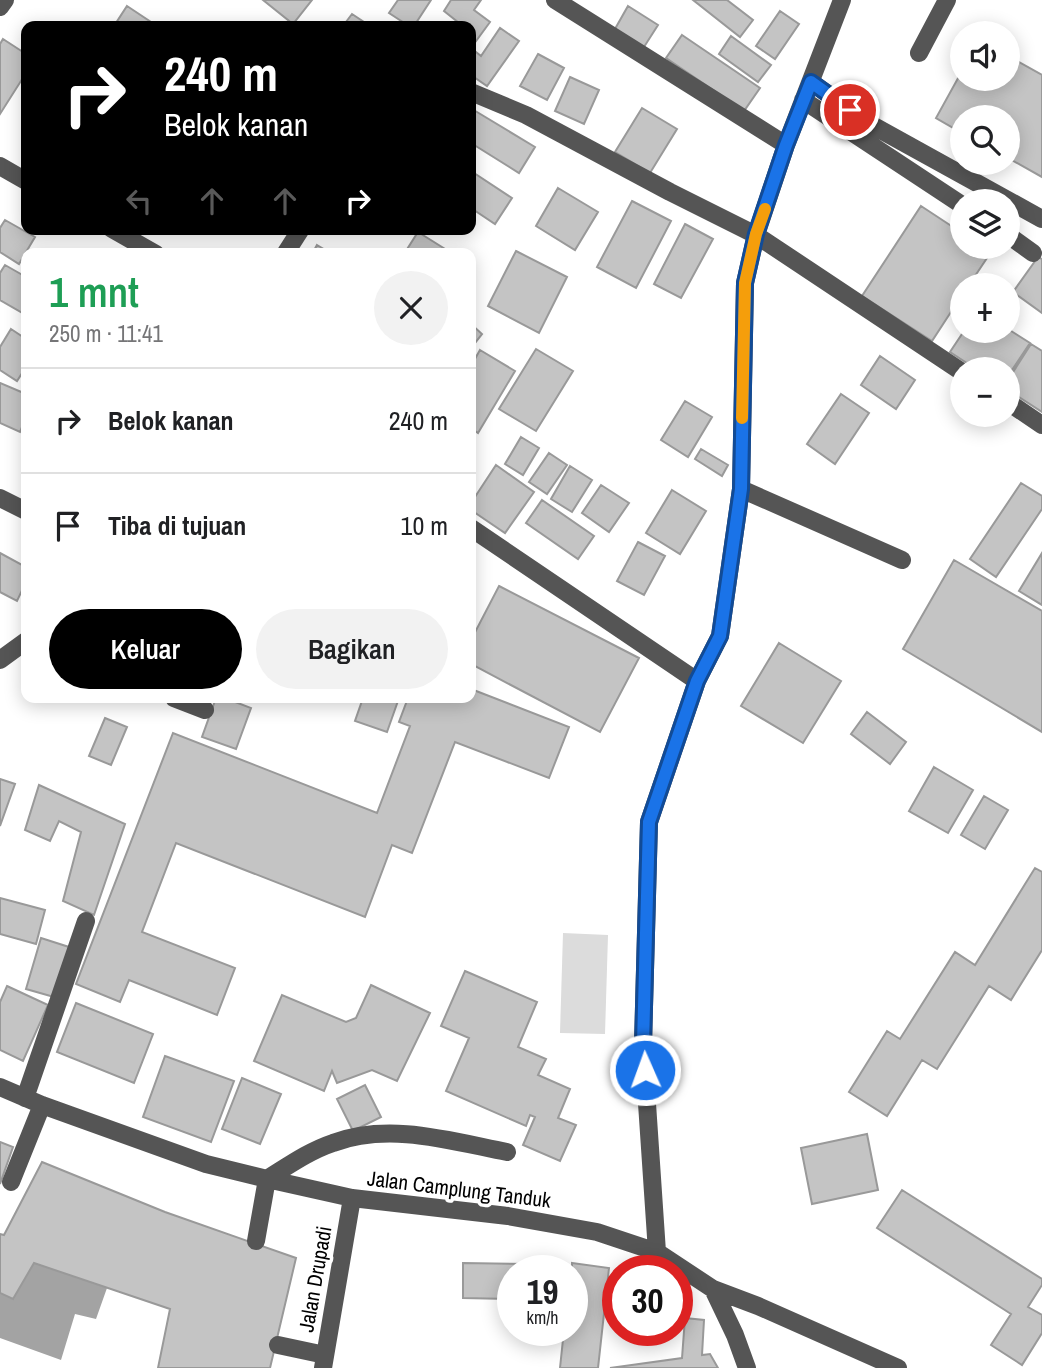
<!DOCTYPE html>
<html lang="id">
<meta charset="utf-8">
<style>
body{margin:0;font-family:"Archivo Narrow",sans-serif;background:#f2f2f2;color:#202124;height:100vh;display:flex;flex-direction:column;font-size:26px;white-space:nowrap}
*{box-sizing:border-box;margin:0}
p{font-size:23px;color:#757577}
.icon{flex:none;width:38px;height:38px;fill:none;stroke:currentColor;stroke-width:2;stroke-linecap:round;stroke-linejoin:round}
.map{position:relative;flex:1;overflow:hidden}
.sheet{position:absolute;left:21px;top:248px;width:455px;height:455px;display:flex;flex-direction:column;background:#fff;border-radius:14px;box-shadow:0 4px 18px #0003}
.sheet>*{flex:none}
.top-card{position:absolute;left:21px;top:21px;width:455px;height:214px;border-radius:14px;box-shadow:0 4px 18px #0003;background:#000;color:#fff;overflow:hidden}
.controls{position:absolute;left:950px;top:21px;display:grid;gap:14px}
.controls a{display:grid;place-items:center;width:70px;height:70px;border-radius:50%;background:#fff;box-shadow:0 4px 18px #0003;font-size:35px}
.speed{position:absolute;left:497px;top:1255px;display:flex;gap:14px;font-size:35px;font-weight:700;text-align:center}
.speed>*{display:grid;place-content:center;width:91px;height:91px;border-radius:50%;background:#fff;box-shadow:0 4px 18px #0003;line-height:1}
.speed small{font-size:18px;font-weight:400}
.speed .limit{border:10px solid #d22;background:#fff;color:#111}
.pin{position:absolute;display:grid;place-items:center;width:60px;height:60px;color:#fff;margin:-30px;border:4px solid #fff;border-radius:50%;box-shadow:0 2px 7px #0007}
.me{position:absolute;width:77px;margin:-38px;rotate:358deg;stroke-linejoin:round;filter:drop-shadow(0 0 5px #0008)}
.turn{display:flex;align-items:center;gap:24px;height:147px;padding:0 28px;font-size:32px}
.turn .icon{width:91px;height:91px;stroke-width:2.5}
.turn b{display:block;font-size:49px;line-height:60px}
.lanes{display:flex;align-items:center;height:66px;padding:0 28px;background:#0003;justify-content:center;gap:35px;direction:ltr}
.lanes .off{opacity:.35}
.round{display:grid;place-items:center;flex:none;width:74px;height:74px;border-radius:37px;background:#f2f2f2}
.overview{display:flex;align-items:center;justify-content:space-between;height:119px;padding:0 28px}
h1{font-size:42px;font-weight:600;line-height:52px;color:#1e9e55}
.action{display:flex;gap:14px;margin-top:auto;padding:14px 28px}
.action a{flex:1;height:80px;border-radius:42px;background:#000;color:#fff;font-size:28px;font-weight:600;line-height:80px;text-align:center}
.action a+a{background:#f2f2f2;color:#202124}
ul{padding:0;list-style:none}
li{display:flex;align-items:center;gap:21px;height:105px;padding:0 28px;border-top:2px solid #e0e0e0}
li div{flex:1}
li b{display:block;font-size:26px}
li em{font-style:normal}
.map>svg:first-child{display:block}
.green{fill:#dcdcdc}
.water{fill:#a3a3a3}
.building{fill:#c4c4c4;stroke:#999;stroke-width:2}
.lines{fill:none;stroke-linecap:round;stroke-linejoin:round}
.minor{stroke:#555;stroke-width:18}
.route-casing{stroke:#114b97;stroke-width:18}
.route{stroke:#1a73e8;stroke-width:12}
.slow{stroke:#f59e0b;stroke-width:12}
.labels{text-anchor:middle;dominant-baseline:central;stroke-width:7;stroke-linejoin:round;paint-order:stroke}
.street-label{font-size:21px;fill:#000;stroke:#fff}
</style>
<div class="map">
<svg width="1042" height="1368" viewBox="0 0 1042 1368">
<rect width="100%" height="100%" fill="#fff"/>
<path class="green" d="M563 933 608 935 605 1034 560 1033Z"/>
<path class="water" d="M34 1263 107 1288 96 1319 75 1314 61 1360 0 1338V1293L13 1299Z"/>
<path class="building" d="M263 0H312L293 24Z
M398 0H431L414 26H409L389 13Z
M451 0H481L474 10 490 22 471 48 481 56 500 28 519 41 487 86 471 75V26H457L459 23 444 11Z
M693 0H727L753 20 740 37Z
M127 6 157 26H114Z
M628 6 658 25 644 47 615 29Z
M780 11 799 24 775 59 756 46Z
M352 14 370 26H343Z
M682 35 760 88 744 111 666 58Z
M731 36 771 65 758 82 719 54Z
M3 39 26 54V73L0 114V44Z
M538 54 564 68 547 100 520 86Z
M1008 56 1042 75V177L1008 158V117H962V133L936 118 962 71V79H1008Z
M570 77 599 90 584 124 555 111Z
M642 108 677 129 650 173 615 152Z
M472 109 535 147 519 173 471 143V111Z
M471 171 512 198 495 224 471 208Z
M558 188 598 212 575 250 536 226Z
M632 201 671 221 636 288 597 267Z
M921 206 962 233V247H983L991 252 969 285H962V295L932 341 862 296Z
M5 220 35 237 19 264 0 252V228Z
M685 224 713 239 681 298 654 284Z
M418 232 453 254H404Z
M317 245 332 254H312Z
M516 251 567 277 539 333 488 306Z
M1038 257 1042 259V313L1013 292Z
M5 265 26 277V315L0 300V273Z
M471 324 482 334 471 348Z
M11 329 26 339V367L17 381 0 370V347Z
M1008 329 1030 343 1008 376V369H976L950 352 964 331H1008Z
M1031 344 1042 351V412L1008 390V380Z
M536 349 573 371 536 431 499 409Z
M480 350 515 371 478 433 471 428V366Z
M880 356 915 380 896 409 861 385Z
M0 383 26 394V417L20 432 0 423Z
M841 394 869 413 835 464 807 444Z
M685 401 712 417 688 457 661 440Z
M521 437 539 448 523 475 505 464Z
M701 449 728 465 722 476 695 459Z
M549 453 567 465 547 494 529 482Z
M496 465 534 492 505 533 471 510V503Z
M570 466 592 480 572 512 551 499Z
M1021 483 1042 496V509L996 577 970 559Z
M601 485 629 503 609 532 582 513Z
M672 490 706 511 680 554 646 533Z
M542 500 594 536 578 559 526 523Z
M638 542 665 556 644 595 617 581Z
M0 553 26 567V582L17 601 0 592Z
M1042 553V605L1019 591Z
M954 560 1042 611V732L903 649Z
M499 586 639 658 600 732 471 664V640Z
M779 643 841 681 803 743 741 706Z
M471 689 569 727 549 778 455 742 412 853 392 845 365 917 176 843 142 932 235 968 217 1015 129 980 120 1002 76 984 173 733 377 813 410 726 399 722 408 698H471Z
M216 698H225L251 708 236 749 202 737Z
M363 698H399L387 732 355 721Z
M867 712 906 742 890 764 851 734Z
M105 718 127 727 111 765 89 756Z
M934 767 973 790 948 833 909 811Z
M0 779 15 784 0 826Z
M39 785 125 824 94 915 63 901 81 832 59 821 50 841 25 830Z
M984 796 1008 810 985 849 961 835Z
M1035 868 1042 872V950L1011 1000 989 986 937 1069 922 1060 887 1116 849 1092 887 1031 900 1039 955 952 975 965Z
M0 898 45 910 36 944 0 934Z
M41 938 69 947 54 997 26 989Z
M465 971 537 1002 518 1047 546 1059 538 1075 570 1089 558 1118 576 1125 560 1161 523 1145 535 1117 530 1115 526 1126 446 1091 469 1038 441 1026Z
M371 985 430 1013 397 1081 372 1070 337 1083 332 1071 324 1091 254 1061 282 995 346 1022 356 1018Z
M7 986 48 1005 23 1061 0 1050V1002Z
M76 1003 153 1034 134 1083 57 1052Z
M165 1056 234 1081 211 1142 143 1117Z
M242 1078 281 1094 260 1144 222 1129Z
M365 1085 381 1117 353 1131 337 1099Z
M867 1134 878 1190 812 1204 801 1148Z
M0 1142 13 1147 0 1184Z
M42 1162 165 1212 296 1258 270 1368H158L170 1309 34 1263 13 1299 0 1293V1234L4 1235Z
M902 1190 1042 1279V1285L1028 1307 1042 1315V1333L1022 1365 991 1345 1011 1314 877 1228Z
M463 1263 533 1264V1270H513V1299L463 1298Z
M572 1263 609 1268 598 1368H560L564 1330H572Z
M685 1318 704 1320 702 1355 710 1354 718 1368H610L682 1358Z"/>
<g class="lines">
<path class="minor" d="M555 0 786 145
M0 7 5 0
M919 53 947 0
M811 82 870 124 1042 219
M471 92 526 115 670 192 756 235 962 372
M803 100 962 205
M0 166 26 181
M112 229 156 254
M1008 235 1033 253
M285 254 301 229
M1008 402 1042 425
M741 489 902 560
M0 498 26 511
M471 528 697 681
M0 660 26 641
M174 698 205 710
M0 1087 42 1105 206 1164 267 1179 352 1198 508 1216 597 1232 657 1252 713 1289 758 1306 898 1368
M25 1098 86 921
M11 1182 42 1105
M256 1241 267 1179C288 1166 309 1151 333 1143 389 1122 451 1141 507 1152
M657 1252 643 1044 649 822 697 681 720 636 741 489 745 283 756 235 786 145 842 0
M713 1289 735 1335 747 1368
M278 1345 325 1355
M323 1368 352 1198"/>
</g>
<g class="lines">
<defs>
<path id="route" d="M645 1070 643 1044 649 822 697 681 720 636 741 489 745 283 756 234 786 145 811 82 850 110"/>
</defs>
<use href="#route" class="route-casing"/>
<use href="#route" class="route"/>
<path class="slow" d="M742 418 745 283 756 234 765 209"/>
</g>
<g class="labels">
<g class="street-label">
<text transform="translate(459 1189) rotate(7)">Jalan Camplung Tanduk</text>
<text transform="translate(315 1279) rotate(-80)">Jalan Drupadi</text>
</g>
</g>
</svg>
<div class="controls">
<a><svg class="icon" aria-label="sound" viewBox="0 0 24 24"><path d="M4 9h4l5-4v14l-5-4H4zM17 9q2 3 0 6"/></svg></a>
<a><svg class="icon" aria-label="search" viewBox="0 0 24 24"><circle cx="10" cy="10" r="6"/><path d="M15 15l6 6"/></svg></a>
<a><svg class="icon" aria-label="layers" viewBox="0 0 24 24"><path d="M12 4l9 5-9 5-9-5zM3 14l9 5 9-5"/></svg></a>
<a>+</a>
<a>−</a>
</div>
<div class="speed"><div>19<small>km/h</small></div><div class="limit">30</div></div>
<div class="pin" style="left:850px;top:110px;background:#d93025"><svg class="icon" aria-label="arrive" viewBox="0 0 24 24"><path d="M6 21V4h12l-3 4 3 4H6"/></svg></div>
<svg class="me" style="left:645px;top:1070px" viewBox="-20 -20 40 40"><circle r="17" fill="#1a73e8" stroke="#fff" stroke-width="3"/><path d="M0-11L8 9 0 5-8 9z" fill="#fff"/></svg>
<div class="top-card">
<div class="turn"><svg class="icon" aria-label="right" viewBox="0 0 24 24"><path d="M7 20v-9h11M14 6l5 5-5 5"/></svg><div><b>240 m</b>Belok kanan</div></div>
<div class="lanes"><svg class="icon off" aria-label="left" viewBox="0 0 24 24"><path d="M17 20v-9H6M10 6l-5 5 5 5"/></svg><svg class="icon off" aria-label="ahead" viewBox="0 0 24 24"><path d="M12 20V5M6 11l6-6 6 6"/></svg><svg class="icon off" aria-label="ahead" viewBox="0 0 24 24"><path d="M12 20V5M6 11l6-6 6 6"/></svg><svg class="icon" aria-label="right" viewBox="0 0 24 24"><path d="M7 20v-9h11M14 6l5 5-5 5"/></svg></div>
</div>
<section class="sheet">
<div class="overview"><div><h1>1 mnt</h1><p>250 m · 11:41</p></div><a class="round"><svg class="icon" aria-label="close" viewBox="0 0 24 24"><path d="M6 6l12 12M18 6L6 18"/></svg></a></div>
<ul>
<li><svg class="icon" aria-label="right" viewBox="0 0 24 24"><path d="M7 20v-9h11M14 6l5 5-5 5"/></svg><div><b>Belok kanan</b></div><em>240 m</em></li>
<li><svg class="icon" aria-label="arrive" viewBox="0 0 24 24"><path d="M6 21V4h12l-3 4 3 4H6"/></svg><div><b>Tiba di tujuan</b></div><em>10 m</em></li>
</ul>
<div class="action"><a>Keluar</a><a>Bagikan</a></div>
</section>
</div>
